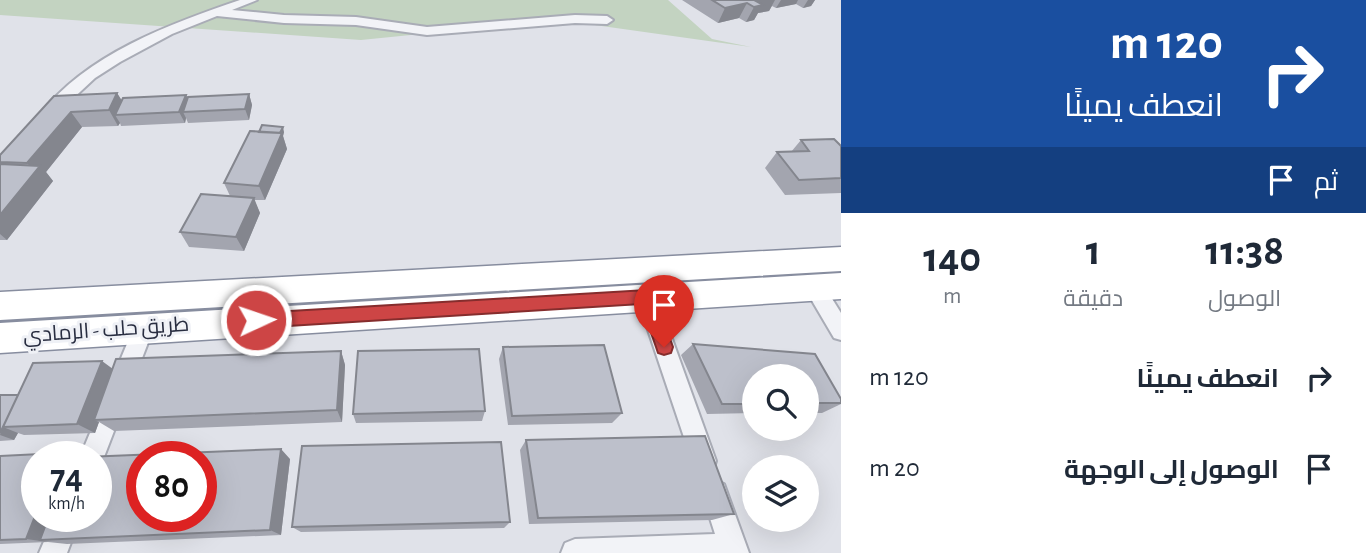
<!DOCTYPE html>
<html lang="ar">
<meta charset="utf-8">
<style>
body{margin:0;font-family:"Alegreya Sans",Cairo,sans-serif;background:#f6f6f7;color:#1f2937;direction:rtl;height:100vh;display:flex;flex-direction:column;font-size:26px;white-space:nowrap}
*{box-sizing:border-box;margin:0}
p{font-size:23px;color:#747a83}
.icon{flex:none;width:38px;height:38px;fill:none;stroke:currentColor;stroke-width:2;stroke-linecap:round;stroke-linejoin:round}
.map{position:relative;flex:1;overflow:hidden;direction:ltr}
.details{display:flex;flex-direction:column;background:#fff;width:525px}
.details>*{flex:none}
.banner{background:#1a4fa0;color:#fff;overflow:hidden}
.tools{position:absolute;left:742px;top:364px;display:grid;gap:14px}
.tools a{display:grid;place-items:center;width:77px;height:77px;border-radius:50%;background:#fff;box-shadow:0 7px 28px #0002;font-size:35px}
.speed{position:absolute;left:21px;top:441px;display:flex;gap:14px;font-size:35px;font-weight:700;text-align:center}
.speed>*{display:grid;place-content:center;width:91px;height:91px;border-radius:50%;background:#fff;box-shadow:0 7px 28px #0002;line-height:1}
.speed small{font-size:18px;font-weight:400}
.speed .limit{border:10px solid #d22;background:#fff;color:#111}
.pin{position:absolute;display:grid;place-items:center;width:60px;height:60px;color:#fff;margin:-72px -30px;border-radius:50% 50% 50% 0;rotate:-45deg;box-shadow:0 0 7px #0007}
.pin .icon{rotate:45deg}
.me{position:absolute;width:77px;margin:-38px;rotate:87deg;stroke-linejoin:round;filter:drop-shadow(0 0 5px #0008)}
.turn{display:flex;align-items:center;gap:24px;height:147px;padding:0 28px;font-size:32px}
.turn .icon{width:91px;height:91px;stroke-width:2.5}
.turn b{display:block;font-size:49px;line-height:60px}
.then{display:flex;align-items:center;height:66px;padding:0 28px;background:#0003;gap:14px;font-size:26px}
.eta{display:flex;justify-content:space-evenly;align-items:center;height:119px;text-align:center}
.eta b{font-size:42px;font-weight:700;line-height:49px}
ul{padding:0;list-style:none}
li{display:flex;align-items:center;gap:21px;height:91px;padding:0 28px}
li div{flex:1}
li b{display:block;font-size:26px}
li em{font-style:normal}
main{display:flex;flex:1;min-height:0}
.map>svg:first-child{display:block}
.green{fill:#c3d3c1}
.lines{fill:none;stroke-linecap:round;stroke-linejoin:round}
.minor-casing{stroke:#a9acb6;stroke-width:4}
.trunk-casing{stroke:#878d9f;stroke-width:3}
.minor{fill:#f2f3f7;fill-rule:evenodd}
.trunk{fill:#fff;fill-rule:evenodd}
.wall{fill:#a3a5af}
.shaded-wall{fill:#84868e}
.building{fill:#bdc0cb;stroke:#84868e;stroke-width:2;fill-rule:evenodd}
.route{fill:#cd4545;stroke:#852d2d;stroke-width:2}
.labels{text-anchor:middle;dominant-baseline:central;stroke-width:6;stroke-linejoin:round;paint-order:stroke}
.street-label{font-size:21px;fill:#282d40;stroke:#eff1f6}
</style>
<main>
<section class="details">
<div class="banner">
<div class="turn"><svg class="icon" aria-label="right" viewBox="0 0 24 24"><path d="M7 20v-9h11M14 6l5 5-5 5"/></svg><div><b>120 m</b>انعطف يمينًا</div></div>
<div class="then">ثم<svg class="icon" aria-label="arrive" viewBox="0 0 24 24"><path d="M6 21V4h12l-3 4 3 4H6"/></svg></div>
</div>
<div class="eta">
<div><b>11:38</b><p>الوصول</p></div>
<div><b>1</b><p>دقيقة</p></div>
<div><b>140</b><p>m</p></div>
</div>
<ul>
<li><svg class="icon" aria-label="right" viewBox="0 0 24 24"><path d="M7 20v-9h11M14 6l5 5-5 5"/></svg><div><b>انعطف يمينًا</b></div><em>120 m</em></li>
<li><svg class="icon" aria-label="arrive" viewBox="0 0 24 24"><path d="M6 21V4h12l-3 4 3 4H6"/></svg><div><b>الوصول إلى الوجهة</b></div><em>20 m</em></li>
</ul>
</section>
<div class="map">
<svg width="841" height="553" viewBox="0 0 841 553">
<rect width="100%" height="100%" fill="#e0e2e9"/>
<path class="green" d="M0 0H668L712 39 751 47 559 20 361 40 0 15Z
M841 266V277L628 289 624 284 625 278Z"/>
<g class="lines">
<defs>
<path id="minor" d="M240 0H257L232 10 284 15 356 17 427 27 575 15 607 16 613 20 607 24 575 23 427 35 356 25 284 23 217 16 172 34 120 62 95 78 52 118 47 119 40 115C86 54 170 24 240 0Z
M814 279 821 281 841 313V340L834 338 804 287 807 281Z
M647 289 654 291 657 297 716 461 713 470 704 473 695 470 692 461 637 297 640 291Z
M144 318 151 321 154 327 104 457 101 466 96 468V457H80L134 327 137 321Z
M715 480 724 484 749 553H561L565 543 575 539 715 534 702 493 706 484Z
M55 516H81L67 553H39Z"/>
<path id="trunk" d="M841 247V271L0 320V292Z
M841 273V299L0 353V323Z"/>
</defs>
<use href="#minor" class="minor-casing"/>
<use href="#trunk" class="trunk-casing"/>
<use href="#minor" class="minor"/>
<use href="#trunk" class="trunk"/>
</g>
<path class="wall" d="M682 0H815L811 6 803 8 796 4 776 8 772 6 769 11 758 13 754 20 746 22 739 18 718 23Z
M117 93 122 101 186 95 188 99 249 94 252 105 249 120 188 123 186 118 185 123 121 126 120 123 118 126 82 127 46 172 53 181 7 240H0V155L54 96Z
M259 132H284L283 136 287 149 265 200H254L260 213 244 251 189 247 180 232 230 196 224 183Z
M801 140 841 146V193L785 195 765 168 777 152H791Z
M693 344 815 354 841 399V404L822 413H807V376H754V413L707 414 681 355Z
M503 347 622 413 612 423 508 425 499 359Z
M341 351 345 365 342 422 114 431 99 422 95 433 24 435 18 433 14 440 0 441V395H18L113 368Z
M485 411 482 421 356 423 353 414Z
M526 440 734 514 712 520 529 524 520 450Z
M0 456 37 516 290 459 281 535 67 544 48 542 0 544Z
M510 522 504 528 301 532 292 527Z"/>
<path class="shaded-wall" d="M760 0H775L769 11 758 13 754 20 746 22 754 7 756 1Z
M781 0H798L796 4 776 8Z
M808 0H815L811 6 803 8Z
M747 3 739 18 718 23 725 8Z
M117 93 127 109 115 115 120 123 118 126 109 110Z
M249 94 252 105 249 120 245 109Z
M186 95 191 106 183 112 186 118 185 123 179 112Z
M71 112 82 127 46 172 53 181 7 240 0 234V215L35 172 27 163Z
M283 127 284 132 283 136 287 149 265 200 259 186Z
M254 198 260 213 244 251 236 237Z
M341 351 345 365 342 422 337 410Z
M102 361 117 372 94 420 99 422 95 433 77 424Z
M3 427 18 433 14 440 0 435Z
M281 449 290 459 281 535 270 530Z
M60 453 69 457H59Z
M37 511V516H58L40 540 48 542 26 539Z"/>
<path class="building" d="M712 0H760L756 1 763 5 754 7 747 3 725 8Z
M117 93 109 110 71 112 27 163 0 162V155L54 96Z
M249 94 245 109 183 112 188 97Z
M186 95 179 112 115 115 123 98Z
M262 125 283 127 280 133 259 132Z
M250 131 282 133 259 186 224 183Z
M834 139 841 146V178L799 180 777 152 809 151 801 140Z
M0 164 40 166 0 215Z
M201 194 254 198 236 237 180 232Z
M693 344 815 354 841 399V403H807V376H754V404H722Z
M604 345 622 413 512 416 503 347Z
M479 349 485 411 353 414 358 351Z
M341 351 337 410 94 420 116 359Z
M102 361 77 424 3 427 33 363Z
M0 395H18L0 433Z
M705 436 734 514 538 518 526 440Z
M501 442 510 522 292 527 302 446Z
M281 449 270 530 40 540 49 516H96V457H85ZM142 457H201V516H142Z
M60 453 59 457H37V511L26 539 0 540V456Z"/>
<path class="route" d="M647 290 653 292 655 297 673 347 671 353 664 355 658 353 656 347 641 304 256 328 250 325 248 320 250 315 256 313Z"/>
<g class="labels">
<g class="street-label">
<text transform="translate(106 330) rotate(-4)">طريق حلب - الرمادي</text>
</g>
</g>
</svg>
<div class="tools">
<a><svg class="icon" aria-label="search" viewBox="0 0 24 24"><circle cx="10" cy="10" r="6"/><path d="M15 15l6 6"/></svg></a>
<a><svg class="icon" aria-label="layers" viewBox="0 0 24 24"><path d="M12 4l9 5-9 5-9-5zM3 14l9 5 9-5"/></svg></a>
</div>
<div class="speed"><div>74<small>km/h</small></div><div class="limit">80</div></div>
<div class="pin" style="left:664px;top:347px;background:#d93025"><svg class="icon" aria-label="arrive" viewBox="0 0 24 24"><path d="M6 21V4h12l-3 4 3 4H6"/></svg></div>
<svg class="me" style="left:256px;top:320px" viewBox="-20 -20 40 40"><circle r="17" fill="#cd4545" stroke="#fff" stroke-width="3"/><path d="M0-11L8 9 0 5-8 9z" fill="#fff"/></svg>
</div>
</main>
